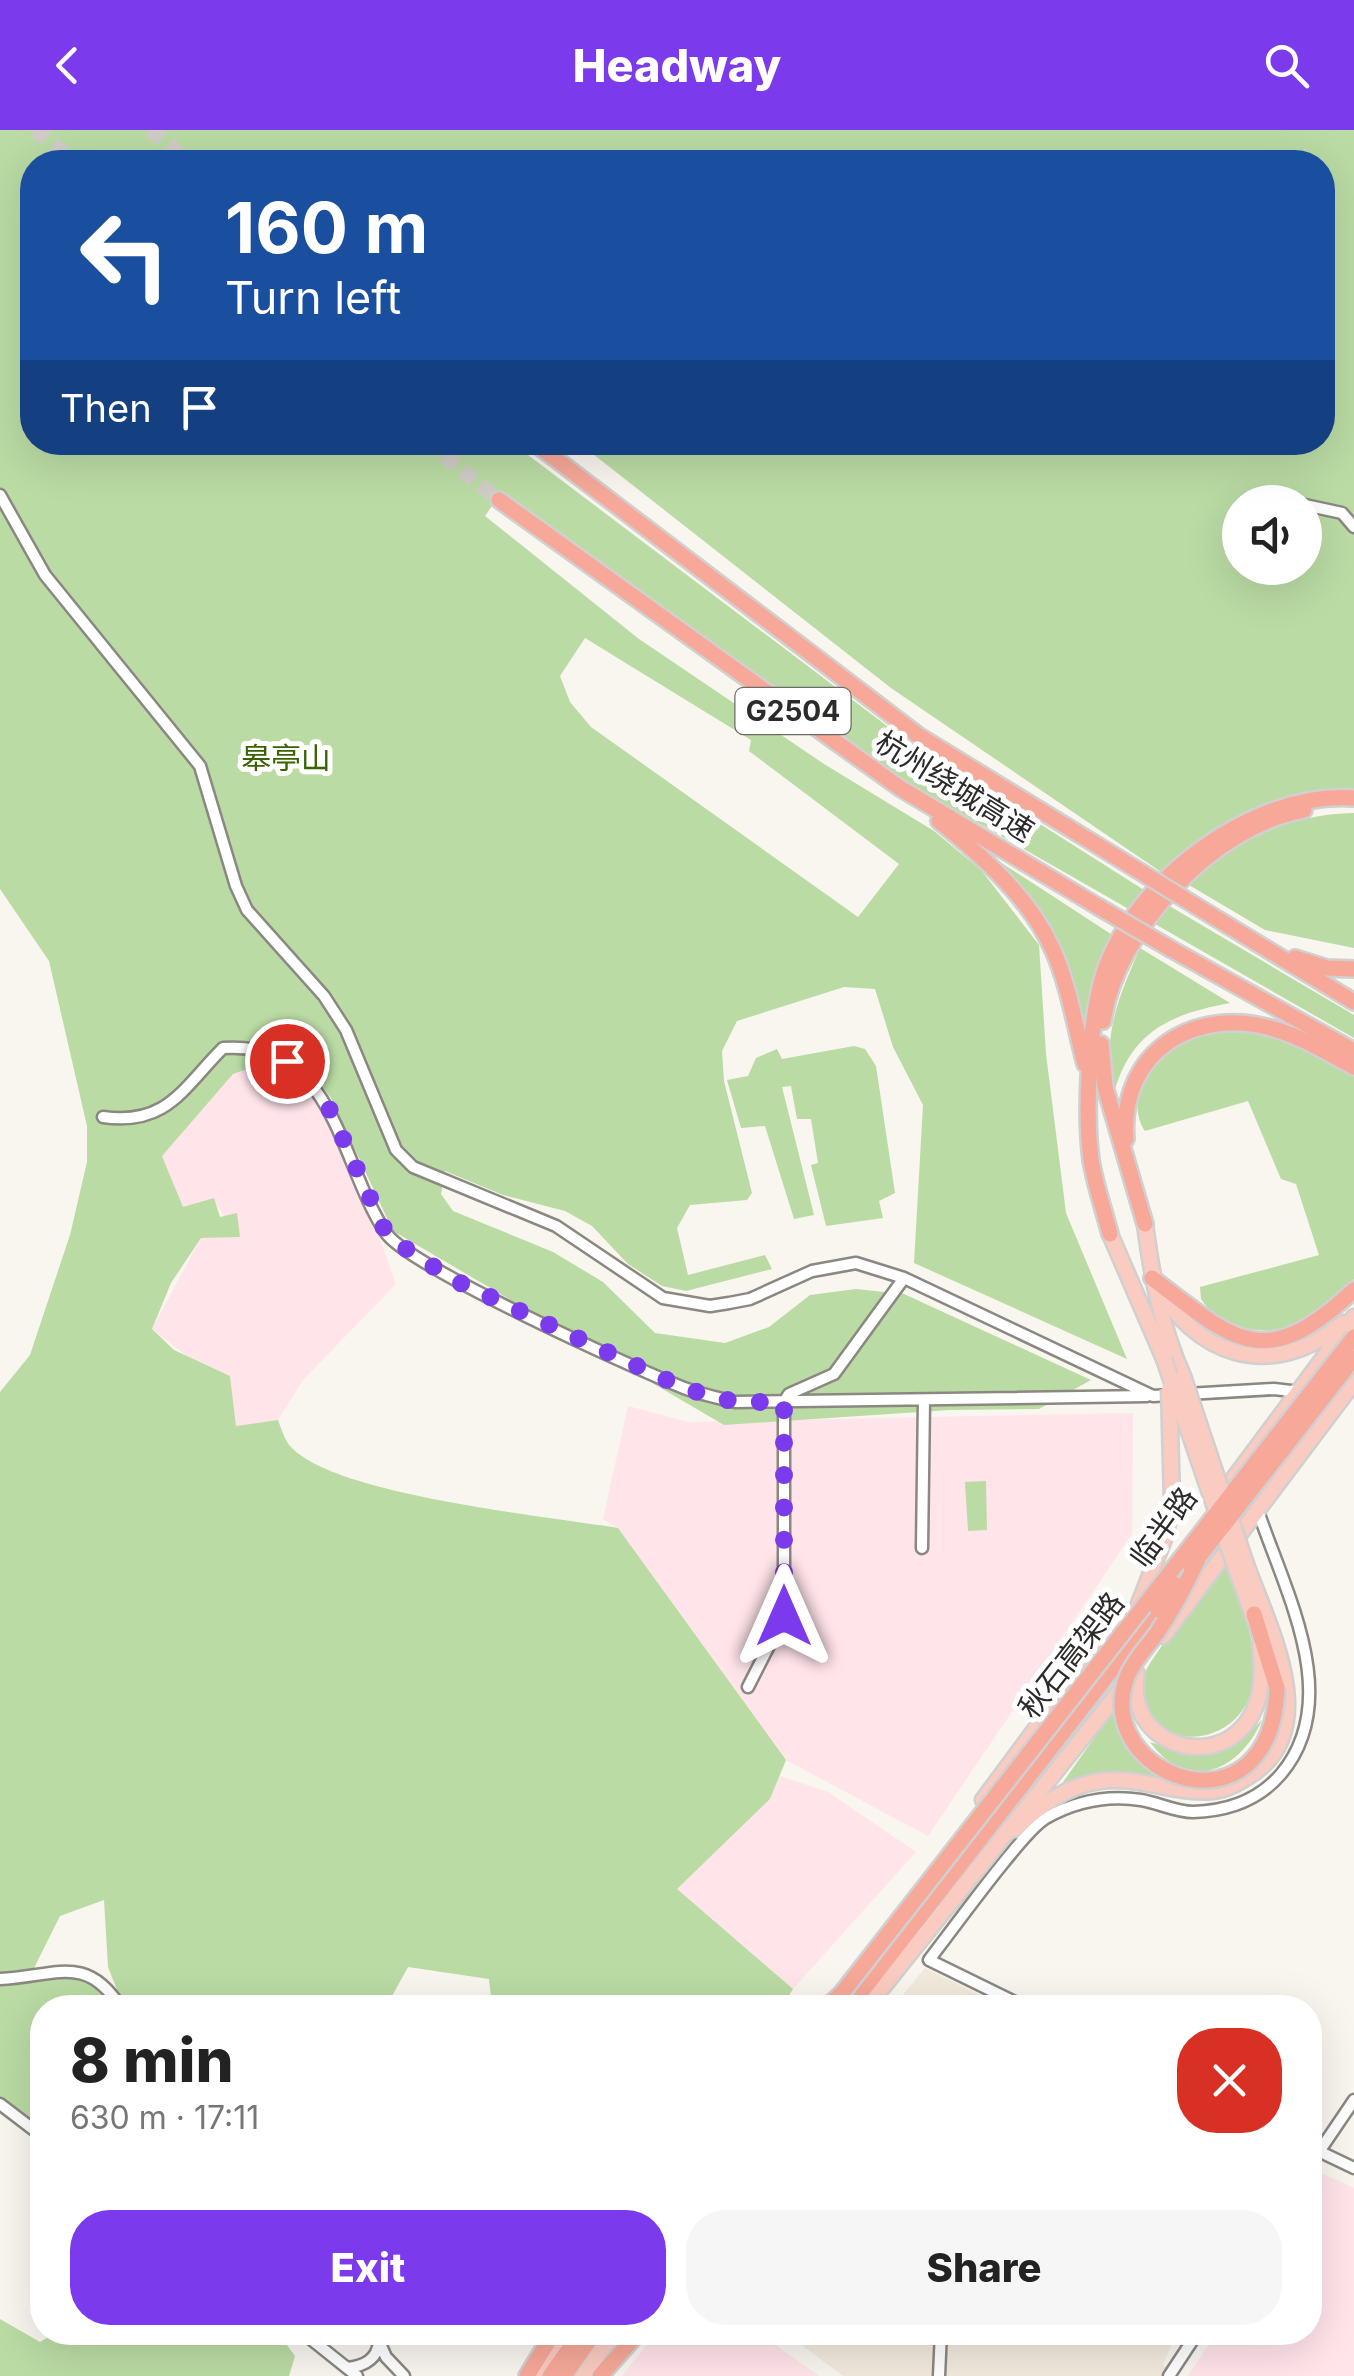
<!DOCTYPE html>
<meta charset="utf-8">
<style>
body{margin:0;font-family:Inter,"Noto Sans SC",sans-serif;background:#f6f6f6;color:#222;height:100vh;display:flex;flex-direction:column;font-size:38px;white-space:nowrap}
*{box-sizing:border-box;margin:0}
p{font-size:32px;color:#767676}
.icon{flex:none;width:55px;height:55px;fill:none;stroke:currentColor;stroke-width:2;stroke-linecap:round;stroke-linejoin:round}
.map{position:relative;flex:1;overflow:hidden}
.drawer{position:absolute;left:30px;top:1865px;width:1292px;height:350px;display:flex;flex-direction:column;background:#fff;border-radius:40px;box-shadow:0 10px 40px #0002}
.drawer>*{flex:none}
.banner{position:absolute;left:20px;top:20px;width:1315px;height:305px;border-radius:40px;box-shadow:0 10px 40px #0002;background:#1a4fa0;color:#fff;overflow:hidden}
.tools{position:absolute;left:1222px;top:355px;display:grid;gap:20px}
.tools a{display:grid;place-items:center;width:100px;height:100px;border-radius:50%;background:#fff;box-shadow:0 10px 40px #0002;font-size:50px}
.pin{position:absolute;display:grid;place-items:center;width:85px;height:85px;color:#fff;margin:-42px;border:5px solid #fff;border-radius:50%;box-shadow:0 2px 10px #0007}
.me{position:absolute;width:110px;margin:-55px;rotate:0deg;stroke-linejoin:round;filter:drop-shadow(0 0 8px #0008)}
.turn{display:flex;align-items:center;gap:35px;height:210px;padding:0 40px;font-size:45px}
.turn .icon{width:130px;height:130px;stroke-width:2.5}
.turn b{display:block;font-size:70px;line-height:85px}
.then{display:flex;align-items:center;height:95px;padding:0 40px;background:#0003;gap:20px;font-size:38px}
.round{display:grid;place-items:center;flex:none;width:105px;height:105px;border-radius:40px;background:#f6f6f6}
.overview{display:flex;align-items:center;justify-content:space-between;height:170px;padding:0 40px}
h1{font-size:60px;font-weight:800;line-height:75px}
.button{display:flex;gap:20px;margin-top:auto;padding:20px 40px}
.button a{flex:1;height:115px;border-radius:40px;background:#7c3aed;color:#fff;font-size:40px;font-weight:800;line-height:115px;text-align:center}
.button a+a{background:#f6f6f6;color:#222}
header{display:flex;justify-content:space-between;align-items:center;height:130px;padding:0 40px;background:#7c3aed;color:#fff;font-size:45px;font-weight:800}
.map>svg:first-child{display:block}
.built{fill:#f2eadd}
.industrial{fill:#ffe4ea}
.green{fill:#badba4;fill-rule:evenodd}
.lines{fill:none;stroke-linecap:round;stroke-linejoin:round}
.highway-tunnel{stroke:#d0cdc7;stroke-width:15;stroke-dasharray:15 8;stroke-linecap:butt}
.minor-casing{stroke:#8b8882;stroke-width:15}
.major-casing{stroke:#d1d0d0;stroke-width:19}
.highway-casing{stroke:#d1d0d0;stroke-width:20}
.minor{stroke:#fff;stroke-width:10}
.major{stroke:#facbc1;stroke-width:14}
.highway{stroke:#f7a898;stroke-width:15}
.major-bridge-casing{stroke:#d1d0d0;stroke-width:19;stroke-linecap:butt}
.highway-bridge-casing{stroke:#d1d0d0;stroke-width:20;stroke-linecap:butt}
.major-bridge{stroke:#facbc1;stroke-width:14}
.highway-bridge{stroke:#f7a898;stroke-width:15}
.route{stroke:#7c3aed;stroke-width:18;stroke-dasharray:0 32.4}
.labels{text-anchor:middle;dominant-baseline:central;stroke-width:10;stroke-linejoin:round;paint-order:stroke}
.shield{fill:#fff;stroke:#6c6b69;stroke-width:2.5}
.shield-label{font-size:28px;font-weight:bold;fill:#2d2b29}
.park-label{font-size:30px;fill:#376300;stroke:#fff}
.street-label{font-size:30px;fill:#2d2b29;stroke:#fff}
</style>
<header><svg class="icon" aria-label="back" viewBox="0 0 24 24"><path d="M15 5l-7 7 7 7"/></svg>Headway<svg class="icon" aria-label="search" viewBox="0 0 24 24"><circle cx="10" cy="10" r="6"/><path d="M15 15l6 6"/></svg></header>
<div class="map">
<svg width="1354" height="2246" viewBox="0 0 1354 2246">
<rect width="100%" height="100%" fill="#f9f5ef"/>
<path class="built" d="M925 1838 1004 1877H893Z
M786 2203H1177L1163 2234 1175 2246H843Z"/>
<path class="industrial" d="M0 409 321 943 396 1154 303 1250 278 1290 236 1296 230 1246 187 1226 152 1199 201 1108 239 1106 216 1075 183 1077 162 1026Z
M628 1276 688 1292 1133 1283 1132 1404 928 1706 786 1630 618 1398 603 1389Z
M780 1646 828 1662 916 1722 793 1859 676 1759 770 1669Z
M1319 2042 1354 2058V2246H1188L1216 2203 1310 2202V2056Z
M657 2202 759 2203 819 2246H622Z"/>
<path class="green" d="M0 0H1354V660C1264 663 1231 689 1164 744L891 558 579 313 1322 312V32H32V312L536 313 528 325 895 602 1166 774 1354 885V908L905 651 774 564 500 364 485 386 639 509 824 634 934 701 981 740 1039 815 1046 924 1066 1083 1127 1229 914 1133 923 975 893 917 875 859 844 857 737 891 722 921 724 951 752 1063 747 1070 690 1075 677 1098 688 1145 765 1125 772 1139 686 1161 662 1156 628 1134 592 1096 565 1081 503 1065 445 1041 441 1064 453 1081 553 1122 603 1152 655 1203 725 1213 769 1197 810 1165 856 1159 904 1164 1091 1250 1039 1279 949 1280 724 1295 393 1101 331 968 309 938 274 916 264 933 233 944 162 1026 183 1077 214 1068 220 1087 237 1083 240 1107 201 1108 171 1153 152 1199 174 1220 230 1246 236 1296 278 1290C281 1298 285 1311 291 1317 337 1366 548 1386 618 1398L786 1630 770 1669 677 1759 793 1859 782 1877H492L489 1849 408 1837 386 1877H124L108 1837 104 1770 60 1786 33 1840 0 1846V1262L30 1225 70 1105 87 1032V996L49 831 0 759ZM1240 372H1305V438H1240ZM585 508 751 610 749 621 899 734 858 787 591 597 570 572 560 546Z
M1354 683V818L1265 800 1189 755C1234 710 1291 684 1354 683Z
M997 730 1117 808 1090 865 1086 899C1067 829 1043 786 997 730Z
M1140 818 1230 873C1171 884 1131 901 1114 963 1101 907 1118 869 1140 818Z
M1228 900 1286 908 1354 944V1149C1340 1162 1324 1181 1307 1190 1273 1208 1223 1203 1201 1169L1200 1157 1319 1125 1296 1054 1281 1049 1248 971 1145 1001C1128 977 1142 934 1167 918 1185 907 1208 903 1228 900Z
M854 916 865 919 876 936 895 1063 879 1071 883 1088 826 1096 811 1035 818 1033 811 989H797L791 956 782 957 814 1085 794 1089 765 996 741 998 727 950 748 946 756 928 777 919 782 929Z
M986 1351 987 1400 968 1401 965 1352Z
M1225 1435C1235 1466 1256 1506 1255 1539 1253 1628 1130 1628 1144 1547 1146 1530 1211 1455 1225 1435Z
M1116 1577C1117 1613 1132 1631 1162 1650L1108 1643 1061 1655Z
M1262 1590C1240 1641 1188 1664 1150 1612 1196 1627 1227 1624 1262 1590Z
M78 1847 92 1852 115 1877 42 1878V2004L0 1969V1856Z
M0 2189 40 2212 57 2202 278 2203 295 2226 289 2246H0Z"/>
<g class="lines">
<path class="highway-tunnel" d="M35 0 76 32
M150 0 190 32
M426 312 499 370"/>
<defs>
<path id="minor" d="M0 365 45 445 200 636 236 756 247 780 324 866 346 900 396 1020 413 1037 556 1096 663 1168 710 1176 729 1173 750 1169 812 1141 856 1133 904 1148 1153 1266 1274 1259 1300 1262
M1278 369 1294 372
M1305 375 1342 383 1354 397
M103 987C167 996 183 958 223 918 335 910 339 1033 386 1103 408 1136 636 1239 684 1258 700 1264 718 1268 735 1272L1147 1266
M922 1418 924 1270
M748 1557 784 1486V1272L789 1264 834 1244 904 1148
M0 1849C54 1847 86 1822 121 1878
M1027 1878 929 1830C951 1802 1023 1701 1046 1688 1076 1671 1107 1665 1141 1670 1159 1673 1176 1682 1193 1682 1228 1681 1258 1671 1281 1644 1345 1568 1284 1460 1257 1378
M0 1974 42 2006
M1310 2017 1354 2038
M1310 2035 1354 1970
M302 2202 357 2246
M375 2202 386 2227 404 2246
M347 2238C364 2236 377 2230 379 2212
M939 2246 941 2202
M1169 2246 1198 2202"/>
<path id="major" d="M1145 1094C1152 1147 1161 1197 1183 1246
M1110 1104 1164 1229
M1152 1148C1194 1226 1271 1253 1343 1193
M1217 1371 1354 1187
M1236 1439 1256 1494
M1137 1479 1166 1404 1172 1372
M1163 1506 1354 1252
M1137 1544C1121 1637 1280 1655 1260 1516
M983 1670 1060 1566 1103 1518
M1015 1699C1040 1676 1065 1656 1100 1651 1138 1645 1175 1665 1213 1661 1229 1659 1242 1651 1255 1642 1321 1595 1268 1495 1247 1437
M866 1878 1128 1551
M535 2246 568 2202
M583 2246 614 2202"/>
<path id="highway" d="M536 314 919 606 1118 728
M499 370 900 658 1097 776
M939 691C982 726 1030 768 1053 820 1069 856 1075 896 1085 934
M1196 776 1354 872
M1171 819 1354 921
M1295 828 1327 838 1354 839
M1103 891C1116 801 1212 696 1304 680
M1101 914 1105 957 1145 1094
M1126 1009C1119 921 1196 874 1277 900 1304 908 1329 924 1354 937
M1110 1104C1104 1080 1095 1055 1091 1030 1085 984 1089 908 1099 862 1120 759 1250 660 1354 668
M1152 1148C1237 1213 1265 1243 1354 1160
M1254 1484 1277 1558
M826 1878 842 1863
M849 1878 1158 1480
M612 2206 616 2202
M527 2246 554 2202
M550 2246 581 2202
M564 2246 595 2202
M600 2246 639 2202"/>
</defs>
<use href="#minor" class="minor-casing"/>
<use href="#major" class="major-casing"/>
<use href="#highway" class="highway-casing"/>
<use href="#minor" class="minor"/>
<use href="#major" class="major"/>
<use href="#highway" class="highway"/>
<defs>
<path id="major-bridge" d="M1164 1229 1236 1439
M1183 1246 1247 1437
M1169 1259 1172 1372"/>
<path id="highway-bridge" d="M1118 728 1196 776
M1097 776 1171 819
M1198 1429C1186 1455 1173 1479 1157 1503 1147 1517 1133 1531 1127 1547 1090 1647 1271 1713 1277 1558
M1191 1437 1354 1228
M1158 1480 1177 1455
M842 1863 1354 1207"/>
</defs>
<use href="#major-bridge" class="major-bridge-casing"/>
<use href="#highway-bridge" class="highway-bridge-casing"/>
<use href="#major-bridge" class="major-bridge"/>
<use href="#highway-bridge" class="highway-bridge"/>
</g>
<g class="lines">
<path class="route" d="M287 931 328 976 388 1107 454 1150 686 1259 735 1272H784V1486"/>
</g>
<g class="labels">
<rect class="shield" x="735.5" y="558" width="115" height="46" rx="8"/>
<g class="shield-label">
<text x="793" y="581">G2504</text>
</g>
<g class="park-label">
<text x="286" y="628">皋亭山</text>
</g>
<g class="street-label">
<text transform="translate(955 656) rotate(32)">杭州绕城高速</text>
<text transform="translate(1163 1397) rotate(-54)">临半路</text>
<text transform="translate(1071 1525) rotate(-52)">秋石高架路</text>
</g>
</g>
</svg>
<div class="tools">
<a><svg class="icon" aria-label="sound" viewBox="0 0 24 24"><path d="M4 9h4l5-4v14l-5-4H4zM17 9q2 3 0 6"/></svg></a>
</div>
<div class="pin" style="left:287px;top:931px;background:#d93025"><svg class="icon" aria-label="arrive" viewBox="0 0 24 24"><path d="M6 21V4h12l-3 4 3 4H6"/></svg></div>
<svg class="me" style="left:784px;top:1486px" viewBox="-20 -20 40 40"><path d="M0-17L14 15 0 8-14 15z" fill="#7c3aed" stroke="#fff" stroke-width="4"/></svg>
<div class="banner">
<div class="turn"><svg class="icon" aria-label="left" viewBox="0 0 24 24"><path d="M17 20v-9H6M10 6l-5 5 5 5"/></svg><div><b>160 m</b>Turn left</div></div>
<div class="then">Then<svg class="icon" aria-label="arrive" viewBox="0 0 24 24"><path d="M6 21V4h12l-3 4 3 4H6"/></svg></div>
</div>
<section class="drawer">
<div class="overview"><div><h1>8 min</h1><p>630 m · 17:11</p></div><a class="round" style="background:#d93025;color:#fff"><svg class="icon" aria-label="close" viewBox="0 0 24 24"><path d="M6 6l12 12M18 6L6 18"/></svg></a></div>
<div class="button"><a>Exit</a><a>Share</a></div>
</section>
</div>
